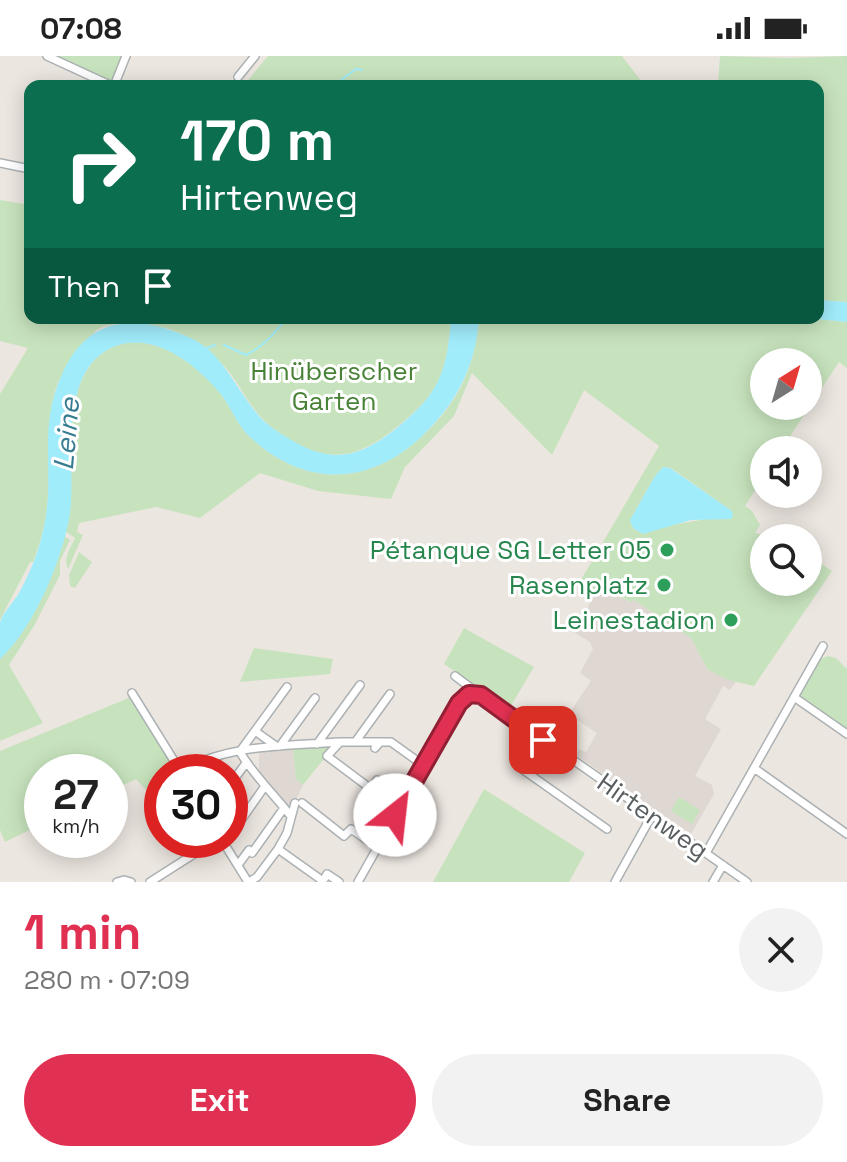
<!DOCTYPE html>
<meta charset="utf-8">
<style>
body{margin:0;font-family:"Space Grotesk",sans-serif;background:#f2f2f2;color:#222;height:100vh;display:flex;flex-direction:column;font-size:30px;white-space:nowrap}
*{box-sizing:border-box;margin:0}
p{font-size:26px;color:#767676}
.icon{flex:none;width:44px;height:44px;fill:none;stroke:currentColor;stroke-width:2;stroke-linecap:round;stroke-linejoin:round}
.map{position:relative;height:826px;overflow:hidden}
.details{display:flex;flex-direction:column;background:#fff;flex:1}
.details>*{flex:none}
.hud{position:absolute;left:24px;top:24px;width:800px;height:244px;border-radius:16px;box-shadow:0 4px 20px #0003;background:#0b6e4f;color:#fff;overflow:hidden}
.needle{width:52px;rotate:37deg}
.buttons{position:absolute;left:750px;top:292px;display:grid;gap:16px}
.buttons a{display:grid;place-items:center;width:72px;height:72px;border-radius:50%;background:#fff;box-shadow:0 4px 20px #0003;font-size:40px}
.speed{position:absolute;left:24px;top:698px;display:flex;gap:16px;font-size:40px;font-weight:700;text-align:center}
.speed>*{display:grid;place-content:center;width:104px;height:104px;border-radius:50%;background:#fff;box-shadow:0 4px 20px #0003;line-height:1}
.speed small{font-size:20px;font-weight:400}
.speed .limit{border:12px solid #d22;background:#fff;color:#111}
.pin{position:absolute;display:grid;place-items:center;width:68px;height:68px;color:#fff;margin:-34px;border-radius:16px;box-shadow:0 4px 12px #0006}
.me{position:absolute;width:88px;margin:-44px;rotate:29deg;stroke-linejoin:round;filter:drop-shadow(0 0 6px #0008)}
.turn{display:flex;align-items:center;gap:28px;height:168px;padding:0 24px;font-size:36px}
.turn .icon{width:104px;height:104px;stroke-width:2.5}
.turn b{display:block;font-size:56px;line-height:68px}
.then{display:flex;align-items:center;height:76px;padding:0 24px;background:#0003;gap:16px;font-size:30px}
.round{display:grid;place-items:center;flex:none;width:84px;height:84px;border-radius:42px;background:#f2f2f2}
.head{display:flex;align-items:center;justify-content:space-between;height:136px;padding:0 24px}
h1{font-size:48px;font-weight:700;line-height:60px;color:#e13152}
.button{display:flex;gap:16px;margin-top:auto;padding:16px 24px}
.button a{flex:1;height:92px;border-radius:48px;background:#e13152;color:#fff;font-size:32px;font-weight:700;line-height:92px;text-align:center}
.button a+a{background:#f2f2f2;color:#222}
.status{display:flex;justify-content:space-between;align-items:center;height:56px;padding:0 40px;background:#fff;direction:ltr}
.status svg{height:22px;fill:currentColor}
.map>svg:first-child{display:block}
.education{fill:#ded7d2}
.green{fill:#c7e3bd;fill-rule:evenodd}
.water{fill:#a1ecfb}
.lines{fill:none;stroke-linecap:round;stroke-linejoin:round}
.stream{stroke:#a1ecfb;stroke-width:2}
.minor-casing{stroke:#acb1b3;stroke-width:10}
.minor{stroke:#fff;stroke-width:7}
.route-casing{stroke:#922035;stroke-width:20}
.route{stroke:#e13152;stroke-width:14}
.leisure-dot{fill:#2e9e5b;stroke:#fff;stroke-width:3}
.labels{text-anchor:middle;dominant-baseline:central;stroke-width:6;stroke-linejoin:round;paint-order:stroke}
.park-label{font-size:26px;fill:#488237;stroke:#fff}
.leisure-label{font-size:26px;fill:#27864d;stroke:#fff;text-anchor:end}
.street-label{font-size:26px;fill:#595f61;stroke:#fff}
.water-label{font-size:28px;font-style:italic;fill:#387c92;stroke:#fff}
</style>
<div class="status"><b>07:08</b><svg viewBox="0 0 49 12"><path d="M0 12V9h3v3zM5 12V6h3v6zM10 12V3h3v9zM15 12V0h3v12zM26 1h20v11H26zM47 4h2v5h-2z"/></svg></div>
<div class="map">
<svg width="847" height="826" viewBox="0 0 847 826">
<rect width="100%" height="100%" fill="#ece6e0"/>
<path class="education" d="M596 536H610L630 546 634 544 691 582 708 614 736 626 730 634 723 630 705 663 721 673 695 720 712 729 714 738 691 778 576 699 579 693 586 696 597 677 575 663 576 660 570 656 591 625 580 617 593 593 590 586 574 576Z
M293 693 296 723 303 729 293 750H285L259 719V695Z"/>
<path class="green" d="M55 0H122L112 27Z
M268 0H622L645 30H243Z
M720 0 789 2 847 0V246L818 244V30L718 29Z
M0 144 30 149V262H451C447 316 441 336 397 371 358 402 330 409 287 382 277 375 267 369 259 359 250 349 243 336 235 324 213 292 179 269 139 268 127 268 109 266 98 273 91 278 84 290 79 297 72 306 62 316 58 327 44 364 51 403 48 441 47 464 41 485 33 506H30L0 564V338L28 292 0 285Z
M479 262H806L847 266V312L839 306 781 394H764V420L745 450 752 455 760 469 755 477 774 482H764V526H808V499L832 515 754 630 729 624 708 614 691 582 634 544 631 546 610 536 595 539 578 529 659 390 584 334 552 399 472 317 454 360 405 411 391 443 318 435 260 417 200 462 156 451 79 467 77 476 83 479 68 513C63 502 70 493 75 482L65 475C80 425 54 331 104 296 146 267 198 308 223 341 232 354 238 370 250 381 302 430 366 431 419 383 457 349 475 313 479 262ZM764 306H808V350H764ZM663 411 671 412 732 455 706 463 666 470 643 478 633 472 630 464 655 420Z
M64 480 70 484 60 505V519L34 570 9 609 43 667 0 685V603L40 546Z
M79 496 92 506 75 532 70 530 69 519Z
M464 572 534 611 509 653 444 608Z
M254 592 333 603 330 618 240 626Z
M828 600 836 602 847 613V675L798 641 821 603Z
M131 641 177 716H162V727L146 734 136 723 110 735V716H42V768L5 786 0 774V695Z
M335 689 303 729 296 723 293 693Z
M484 733 585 797 569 826H433Z
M679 741 700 754 692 768 671 755Z"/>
<path class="water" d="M818 244 847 246V266L806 262H818Z
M451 262H479C476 311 455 350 419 383 366 431 302 430 250 381 238 370 232 354 223 341 197 308 147 268 104 296 58 327 76 412 70 457 63 503 34 572 0 603 0 593 0 578 0 567 2 557 14 546 19 537 34 510 44 481 47 451 51 417 44 382 52 348 67 289 99 253 164 272 179 277 195 282 208 293 229 312 240 338 259 360 267 369 278 376 288 382 328 407 355 404 393 375 438 339 447 319 451 262Z
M663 411 670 412 732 455 733 460 731 463 691 464 643 478 633 472 630 464 655 420Z"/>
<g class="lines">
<path class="stream" d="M333 30 356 13 362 14
M224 289 246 299C262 291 276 277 286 262
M205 293 215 289"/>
<defs>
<path id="minor" d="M47 0 112 30
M238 21 255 0
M114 30 126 0
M0 107 30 113
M455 620 479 638
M132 637 181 716
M794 641 847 678
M255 675 276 690
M543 684 522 713 607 773
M356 685 390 638
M380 686H340L327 700 371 733 377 724 404 744
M317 688 360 629
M280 690 315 642
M375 692 380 686H391L423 709
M241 694 287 631
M240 696C254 720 273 737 290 759
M754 712 847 778
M181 715C229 688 286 690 340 686
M230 729 246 707
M302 747 344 780 351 773 377 791
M230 771 232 767 237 770 265 730
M222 784 248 826
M278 793 287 777 295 747
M706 797 823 590
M238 809 249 794 252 797 284 752
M117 826 124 824 131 826
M150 826 216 784
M249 826 257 821 278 793 323 825 327 818 339 826
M358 826 459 647C474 630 487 644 502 654L747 826
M615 826 652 759
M713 826 723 809"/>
</defs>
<use href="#minor" class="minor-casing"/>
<use href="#minor" class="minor"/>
</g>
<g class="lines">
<defs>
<path id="route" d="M395 759 459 647 469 638 481 639 543 684"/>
</defs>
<use href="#route" class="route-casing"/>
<use href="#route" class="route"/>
</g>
<g class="leisure-dot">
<circle cx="667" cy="494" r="8"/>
<circle cx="664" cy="529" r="8"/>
<circle cx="731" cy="564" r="8"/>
</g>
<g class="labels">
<g class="park-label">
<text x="334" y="315">Hinüberscher<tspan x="334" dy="30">Garten</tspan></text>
</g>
<g class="leisure-label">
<text x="651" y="494">Pétanque SG Letter 05</text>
<text x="648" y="529">Rasenplatz</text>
<text x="715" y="564">Leinestadion</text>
</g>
<g class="street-label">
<text transform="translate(653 760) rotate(35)">Hirtenweg</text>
</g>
<g class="water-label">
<text transform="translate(66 378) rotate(-85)">Leine</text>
</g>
</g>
</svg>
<div class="buttons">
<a><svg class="needle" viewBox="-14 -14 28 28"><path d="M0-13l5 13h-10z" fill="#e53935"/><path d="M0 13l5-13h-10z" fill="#767676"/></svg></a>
<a><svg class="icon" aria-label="sound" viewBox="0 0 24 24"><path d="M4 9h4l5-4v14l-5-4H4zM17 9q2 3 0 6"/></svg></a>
<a><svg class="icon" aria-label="search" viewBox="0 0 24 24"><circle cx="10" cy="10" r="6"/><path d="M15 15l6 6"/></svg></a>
</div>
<div class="speed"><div>27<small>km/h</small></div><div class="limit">30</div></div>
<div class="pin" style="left:543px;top:684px;background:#d93025"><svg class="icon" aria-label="arrive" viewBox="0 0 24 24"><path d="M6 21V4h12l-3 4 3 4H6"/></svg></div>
<svg class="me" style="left:395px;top:759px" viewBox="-20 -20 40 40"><circle r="19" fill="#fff"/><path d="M0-13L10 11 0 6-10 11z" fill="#e13152"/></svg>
<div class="hud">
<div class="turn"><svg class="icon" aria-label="right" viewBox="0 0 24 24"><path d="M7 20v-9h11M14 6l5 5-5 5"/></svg><div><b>170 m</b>Hirtenweg</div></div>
<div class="then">Then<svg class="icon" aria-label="arrive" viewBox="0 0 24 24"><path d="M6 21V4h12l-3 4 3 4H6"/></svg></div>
</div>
</div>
<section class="details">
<div class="head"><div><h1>1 min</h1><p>280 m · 07:09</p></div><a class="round"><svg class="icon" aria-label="close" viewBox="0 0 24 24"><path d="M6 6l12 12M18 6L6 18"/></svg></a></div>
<div class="button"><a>Exit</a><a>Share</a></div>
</section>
